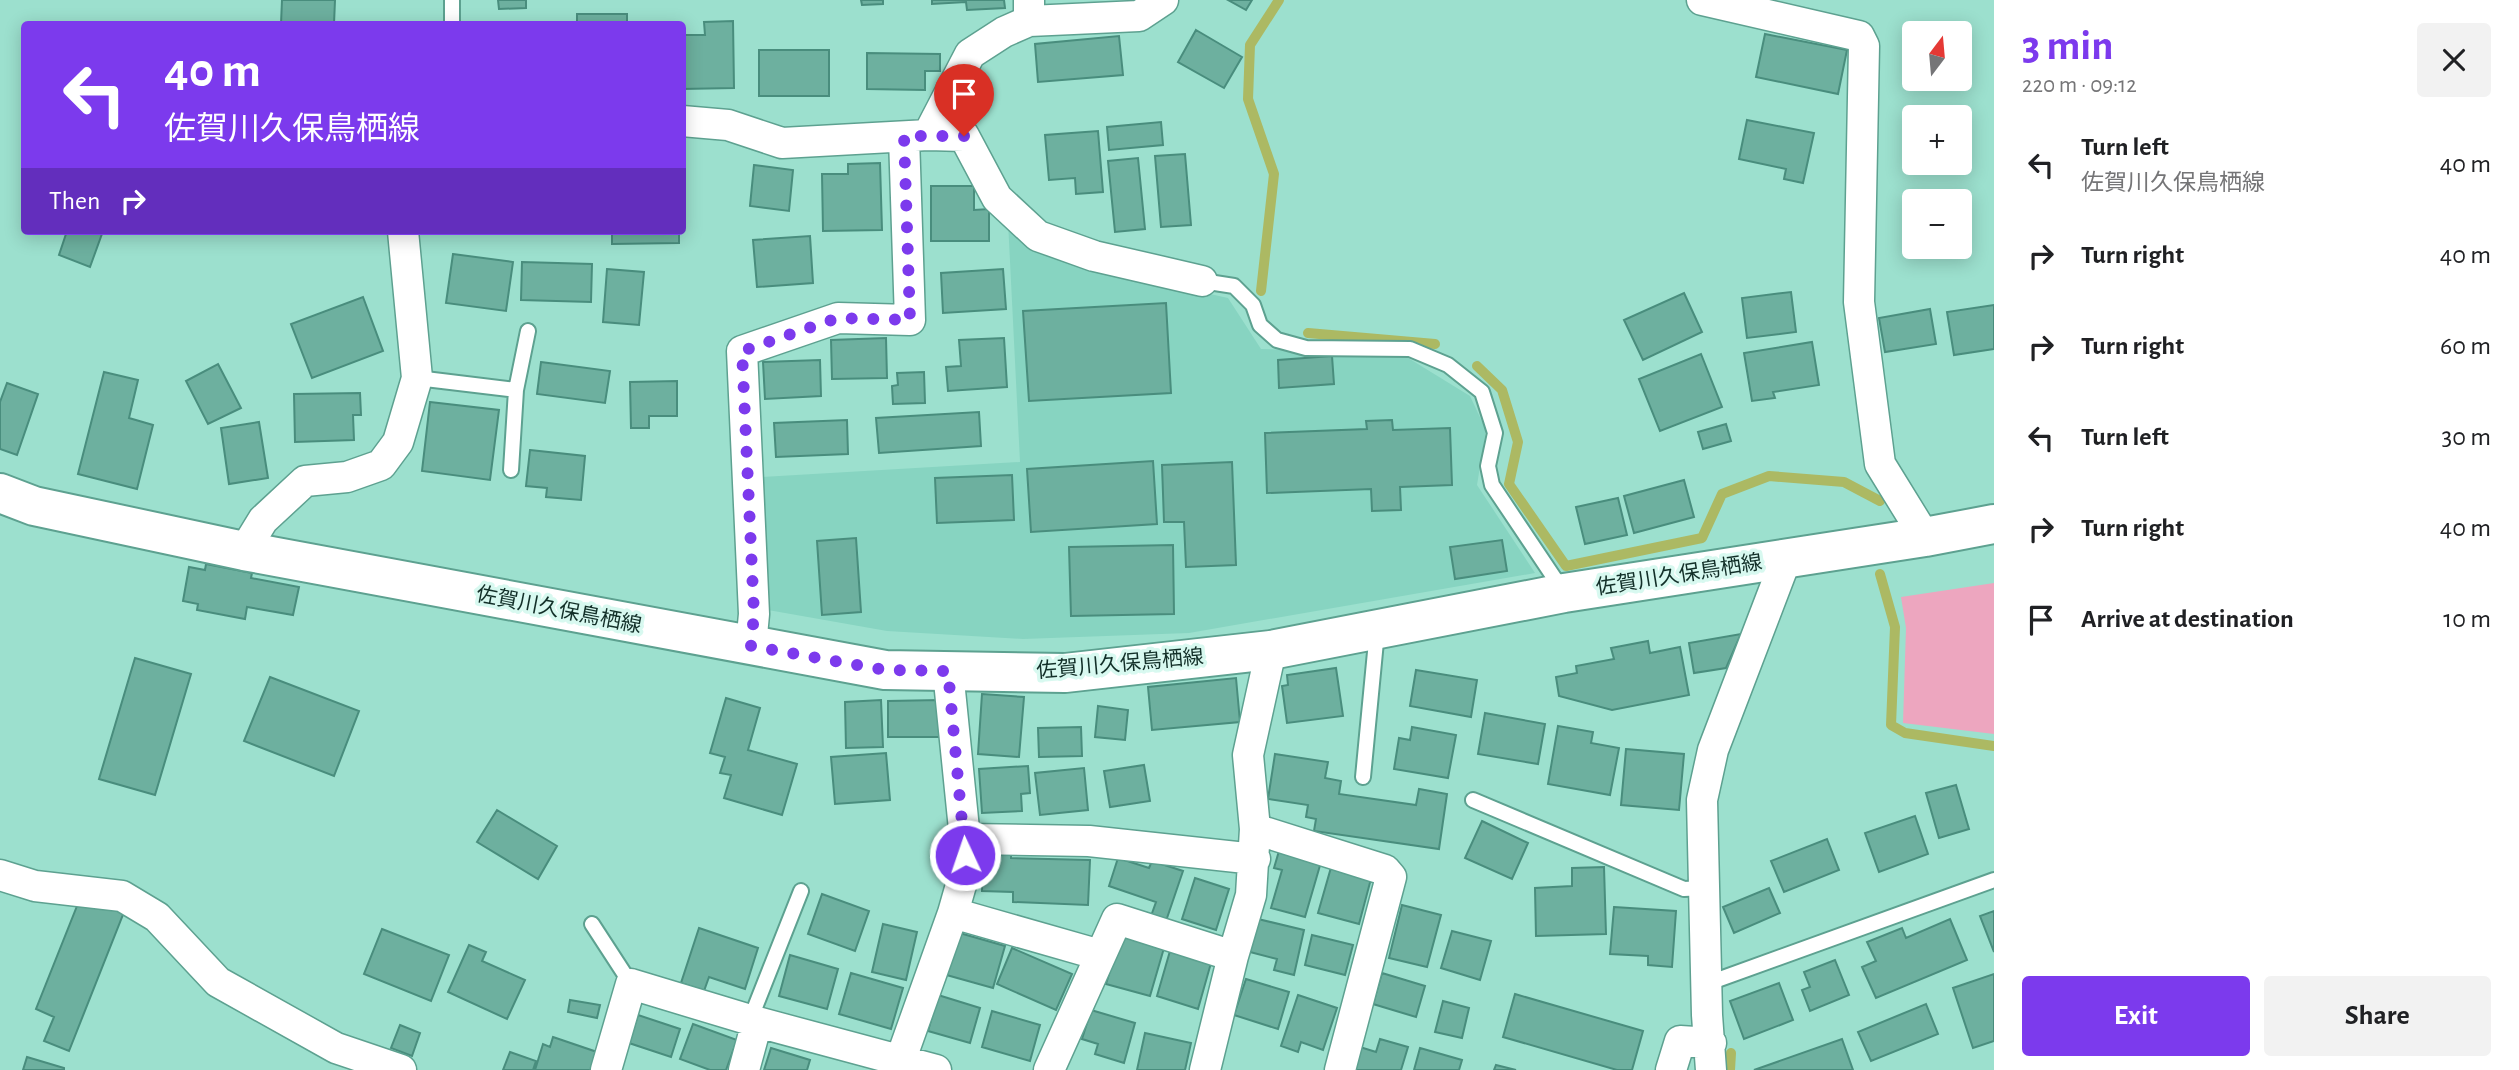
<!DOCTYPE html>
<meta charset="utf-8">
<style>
body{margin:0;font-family:"Alegreya Sans","Noto Sans JP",sans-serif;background:#f2f2f2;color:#202124;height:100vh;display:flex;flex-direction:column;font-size:26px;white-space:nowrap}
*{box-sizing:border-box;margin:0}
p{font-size:23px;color:#757577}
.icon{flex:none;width:38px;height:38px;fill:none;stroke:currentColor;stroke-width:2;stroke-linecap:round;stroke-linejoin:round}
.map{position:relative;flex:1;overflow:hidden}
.drawer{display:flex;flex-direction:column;background:#fff;width:525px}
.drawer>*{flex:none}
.banner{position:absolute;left:21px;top:21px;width:665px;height:214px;border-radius:7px;box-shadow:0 4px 18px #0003;background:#7c3aed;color:#fff;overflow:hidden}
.needle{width:46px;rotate:16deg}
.tools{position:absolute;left:1902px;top:21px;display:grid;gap:14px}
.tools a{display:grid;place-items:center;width:70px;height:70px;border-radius:7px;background:#fff;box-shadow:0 4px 18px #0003;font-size:35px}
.pin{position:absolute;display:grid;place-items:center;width:60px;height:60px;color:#fff;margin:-72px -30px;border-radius:50% 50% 50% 0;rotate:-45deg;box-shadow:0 0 7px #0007}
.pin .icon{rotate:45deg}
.me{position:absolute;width:77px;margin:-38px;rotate:357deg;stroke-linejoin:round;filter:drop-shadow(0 0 5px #0008)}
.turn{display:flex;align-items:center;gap:24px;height:147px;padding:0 28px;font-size:32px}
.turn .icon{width:91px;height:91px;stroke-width:2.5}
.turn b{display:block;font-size:49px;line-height:60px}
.then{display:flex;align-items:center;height:66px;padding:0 28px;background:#0003;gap:14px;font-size:26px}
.round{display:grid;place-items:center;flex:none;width:74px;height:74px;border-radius:7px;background:#f2f2f2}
.head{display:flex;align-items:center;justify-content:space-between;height:119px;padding:0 28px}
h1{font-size:42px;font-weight:700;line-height:52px;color:#7c3aed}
.action{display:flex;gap:14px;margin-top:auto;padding:14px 28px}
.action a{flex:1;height:80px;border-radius:7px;background:#7c3aed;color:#fff;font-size:28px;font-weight:700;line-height:80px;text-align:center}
.action a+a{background:#f2f2f2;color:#202124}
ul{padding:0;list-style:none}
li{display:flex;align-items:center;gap:21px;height:91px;padding:0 28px}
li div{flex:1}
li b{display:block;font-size:26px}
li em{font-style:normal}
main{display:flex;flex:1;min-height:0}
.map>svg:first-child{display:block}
.built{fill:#87d4c1}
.green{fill:#eda6bf}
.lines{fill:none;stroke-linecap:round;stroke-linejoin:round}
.stream{stroke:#acb963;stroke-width:10}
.building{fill:#6db09f;stroke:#498d7d;stroke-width:2}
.service-casing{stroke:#5da190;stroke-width:18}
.minor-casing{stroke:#5da190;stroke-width:33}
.primary-casing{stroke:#5da190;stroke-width:42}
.service{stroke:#fff;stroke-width:14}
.minor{stroke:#fff;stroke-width:30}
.primary{stroke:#fff;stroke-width:38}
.route{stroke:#7c3aed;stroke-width:12;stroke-dasharray:0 21.6}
.labels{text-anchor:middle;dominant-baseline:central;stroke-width:7;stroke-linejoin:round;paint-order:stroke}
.street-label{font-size:21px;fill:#122f28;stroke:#d8f9f0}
</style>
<main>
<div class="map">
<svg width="1994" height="1070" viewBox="0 0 1994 1070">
<rect width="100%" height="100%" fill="#9ce0ce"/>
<path class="built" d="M1008 221 1066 262 1228 298 1261 349 1400 353 1470 396 1486 430 1477 485 1535 573 1189 633 1023 639 887 631 768 610 760 477 1020 462Z"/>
<path class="green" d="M1994 583V734L1903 723 1906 628 1901 597Z"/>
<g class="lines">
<path class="stream" d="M1261 291 1274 174 1248 99 1250 45 1279 0
M1308 333 1435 344
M1477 366 1502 390 1518 442 1509 484 1566 566 1702 538 1722 494 1769 476 1844 482 1880 501
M1880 574 1895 627 1891 725 1905 733 1994 746
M1730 1070 1731 1053"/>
</g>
<path class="building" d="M282 0H335L334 24H281Z
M498 0H526V8L499 9Z
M861 0H883V4L862 5Z
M932 0H1004L1005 8 967 10 966 2 932 4Z
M1228 0H1252L1246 10Z
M577 14H627V24H577Z
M733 21 734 88 682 89V35H705L704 22Z
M423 23V24H347Z
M1196 30 1242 57 1224 88 1178 62Z
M1765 34 1847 50 1838 94 1756 77Z
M1119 36 1123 75 1038 82 1035 44Z
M759 50H829V96H759Z
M867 53 940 54V71H925V90L867 89Z
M1747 120 1814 133 1803 183 1784 179 1786 169 1739 159Z
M1161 122 1163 145 1109 150 1107 127Z
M1098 131 1103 192 1076 194 1075 178 1049 180 1045 135Z
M1185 154 1191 225 1161 227 1155 156Z
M1138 158 1145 229 1115 232 1108 161Z
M880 163 882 230 823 231 822 174H848V164Z
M754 165 793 170 789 211 750 206Z
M931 186H974V210L989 209V241H931Z
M67 231H103L90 267 59 255Z
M612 231H679V243L612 244Z
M810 236 813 283 757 287 753 240Z
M453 254 513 262 506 311 446 303Z
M522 262 592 264 591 302 521 300Z
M607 269 644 272 639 325 603 322Z
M1003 269 1006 309 943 313 941 273Z
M1791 292 1796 332 1747 338 1742 298Z
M1684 293 1702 332 1643 360 1624 320Z
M363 297 383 351 312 378 291 324Z
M1166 303 1171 393 1029 401 1023 311Z
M1994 305V349L1954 355 1947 312Z
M1930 309 1936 344 1885 352 1879 318Z
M886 338 887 378 832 379 831 340Z
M1004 338 1007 387 948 391 946 367 961 366 959 340Z
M1812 342 1819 385 1773 392 1775 398 1752 401 1744 353Z
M1701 354 1722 407 1660 431 1639 379Z
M1332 356 1334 384 1279 388 1278 360Z
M820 360 821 396 765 399 763 362Z
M541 362 610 371 605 403 537 394Z
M218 364 241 408 208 424 186 381Z
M104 372 138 380 129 418 153 425 137 489 78 474Z
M924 372 925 403 893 404 892 386 898 385 897 373Z
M677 381V416H649V428H631L630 382Z
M7 383 38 394 17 455 0 449V402Z
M360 393 361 415H353L354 440 295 442 294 394Z
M430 402 499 410 490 480 422 471Z
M979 412 981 446 879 453 876 418Z
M847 420 848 454 776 457 774 423Z
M1392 420 1393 430 1450 428 1452 485 1400 487 1401 510 1372 511 1371 489 1267 493 1265 433 1367 429 1366 421Z
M259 422 268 478 229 484 221 428Z
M1726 424 1731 441 1703 449 1698 432Z
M530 450 585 456 581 500 546 497 547 488 526 486Z
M1153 461 1157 524 1031 532 1027 469Z
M1232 462 1236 565 1186 567 1184 522H1164L1162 465Z
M1012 475 1014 520 937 523 935 478Z
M1684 480 1694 517 1634 533 1624 496Z
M1618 498 1627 535 1585 544 1576 507Z
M856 538 861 612 822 615 817 541Z
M1502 540 1507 571 1455 579 1450 547Z
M1173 545 1174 614 1071 616 1069 547Z
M206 564 252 573 251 578 299 587 293 615 247 607 245 619 197 610 198 604 183 601 189 567 205 570Z
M1741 634 1726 668 1694 673 1689 643Z
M1648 641 1650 653 1680 647 1689 695 1612 710 1559 696 1556 677 1577 673 1576 666 1614 659 1611 648Z
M135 658 191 674 155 795 99 779Z
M1336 668 1343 716 1287 723 1282 686 1288 685 1287 675Z
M1416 670 1477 680 1471 717 1410 706Z
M270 677 359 711 334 776 244 741Z
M1236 678 1240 722 1152 730 1148 687Z
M982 694 1024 697 1019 757 978 754Z
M726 698 760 708 748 750 797 764 782 815 724 798 731 775 720 773 725 757 710 753Z
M881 700 883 747 846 748 845 702Z
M940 700 941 737H888V701Z
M1098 706 1128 710 1125 740 1095 737Z
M1485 713 1545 724 1538 764 1478 754Z
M1558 726 1593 732 1591 743 1619 748 1610 795 1548 784Z
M1081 727 1082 756 1039 757 1038 728Z
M1412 727 1456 735 1448 778 1394 769 1399 738 1410 740Z
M1626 749 1684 754 1679 810 1621 805Z
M886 753 890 800 835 804 831 757Z
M1275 754 1328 762 1325 778 1341 781 1339 794 1416 805 1419 789 1447 794 1439 849 1314 831 1316 819 1306 817 1308 805 1268 799Z
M1144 765 1150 801 1110 807 1104 771Z
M1028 766 1030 793 1021 794 1022 811 982 813 979 769Z
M1084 768 1088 810 1040 815 1035 773Z
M1956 785 1969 829 1939 838 1926 793Z
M497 810 557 846 538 879 477 842Z
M1915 816 1928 854 1879 872 1865 833Z
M1482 821 1528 843 1512 879 1465 858Z
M1827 839 1839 870 1784 892 1771 861Z
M983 850 1011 851V858L1090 860 1088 905 1013 902V892L982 891Z
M1279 851 1321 862 1305 917 1271 908 1282 870 1274 868Z
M1118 858 1149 868 1152 861 1183 871 1166 921 1151 916 1156 902 1109 886Z
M1332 864 1372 875 1359 924 1318 913Z
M1604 867 1606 934 1536 936 1535 888 1572 886V868Z
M1195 878 1229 889 1216 930 1182 919Z
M1769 888 1780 913 1734 933 1723 907Z
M822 894 869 911 855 951 808 934Z
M81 896 124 912 69 1051 44 1041 54 1017 36 1009Z
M1402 905 1441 915 1427 967 1389 958Z
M1614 907 1676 911 1672 967 1648 965V956L1610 954Z
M1994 911V952L1980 916Z
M1258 919 1304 930 1294 975 1274 970 1277 959 1250 952Z
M1950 919 1967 960 1876 998 1862 967 1876 961 1867 942 1902 928 1906 938Z
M883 924 917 932 906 980 872 972Z
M699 928 758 948 745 989 709 977 704 991 681 983Z
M382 929 449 955 431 1001 364 974Z
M1452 931 1491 941 1480 980 1441 968Z
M956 932 1005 946 993 988 943 974Z
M1312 935 1353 945 1345 975 1305 965Z
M1120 936 1164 948 1150 996 1106 984Z
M469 945 486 952 482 961 525 980 507 1019 448 992Z
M1012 948 1072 974 1056 1010 997 984Z
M1170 951 1211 963 1198 1009 1157 996Z
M790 955 838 969 827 1009 779 996Z
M1835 960 1849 995 1810 1011 1802 990 1810 987 1804 972Z
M851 973 903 988 891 1029 839 1014Z
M1382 973 1425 986 1416 1017 1373 1004Z
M1994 974V1041L1973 1048 1953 988Z
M1246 979 1289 992 1278 1029 1234 1015Z
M1779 983 1793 1020 1744 1039 1730 1001Z
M1515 994 1643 1031 1632 1070H1617L1503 1037Z
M938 995 980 1008 970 1043 928 1031Z
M1298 995 1337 1008 1323 1050 1301 1042 1298 1052 1281 1046Z
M570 1000 600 1005 597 1018 568 1012Z
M1443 1001 1469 1008 1462 1038 1435 1032Z
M1926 1004 1938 1034 1871 1061 1858 1032Z
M1091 1010 1135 1023 1124 1063 1095 1054 1098 1044 1082 1039Z
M992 1011 1040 1025 1030 1061 982 1047Z
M638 1015 680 1029 671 1057 629 1043Z
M693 1024 737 1040 726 1070H710L680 1059Z
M400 1025 420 1033 412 1056 391 1048Z
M1145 1033 1191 1043 1185 1070H1137Z
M553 1037 597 1052 591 1070H535L543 1044 550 1047Z
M1380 1039 1408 1047 1401 1070H1353L1360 1047 1376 1052Z
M1842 1039 1853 1070H1754Z
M771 1048 810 1060 807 1070H764Z
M1420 1048 1462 1060 1459 1070H1414Z
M510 1052 536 1061 533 1070H503Z
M27 1057 64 1068V1070H23Z
M1496 1065 1516 1070H1494Z"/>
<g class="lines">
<defs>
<path id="service" d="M452 0V24
M1202 281 1234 286 1253 305 1260 325 1277 340 1306 348 1410 349 1448 365 1482 392 1495 433 1488 466 1492 485 1563 591
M417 378 516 390
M511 470 516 390 528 331
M1363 777 1377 631
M1473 800 1684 889 1704 888
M592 924 631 984
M1706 984 1994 880
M750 1020 801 891"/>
<path id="minor" d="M1029 0V21L1139 16 1163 0
M1702 0 1859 36 1864 46 1859 302 1880 464 1925 537
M682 121 728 125 782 143 928 135 964 136 997 198 1038 236 1094 256 1202 281
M928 135 970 54 1004 32 1029 21
M244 551 263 520 305 481 347 477 381 465 398 442 417 378 403 231
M751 646 754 614 742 351 838 318 910 320 904 137
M1255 829 1385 870 1391 877 1340 1070
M965 839 1089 841 1255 859
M0 875 35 886 122 896 157 917 218 982 336 1048 401 1070
M953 913 1100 955
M606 1070 631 984 757 1022 936 1070
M744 1070 757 1022
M897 1070 953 913 965 871V839L948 671
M1049 1070 1117 919 1233 956
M1205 1070 1233 956 1251 895 1255 829 1248 755 1271 650
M1671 1070 1680 1041 1711 1043
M1711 1070 1707 1015 1702 800 1713 750 1786 559"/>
<path id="primary" d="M0 493 34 506 244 551 885 670 1065 673 1271 650 1564 593 1925 537 1994 524"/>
</defs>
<use href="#service" class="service-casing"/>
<use href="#minor" class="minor-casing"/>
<use href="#primary" class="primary-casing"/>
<use href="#service" class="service"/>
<use href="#minor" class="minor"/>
<use href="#primary" class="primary"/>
</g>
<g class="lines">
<path class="route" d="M964 136H904L910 320 838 318 742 351 754 614 751 646 885 670 948 671 965 855"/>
</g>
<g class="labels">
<g class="street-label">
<text transform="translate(1679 575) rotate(-9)">佐賀川久保鳥栖線</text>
<text transform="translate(559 610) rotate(11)">佐賀川久保鳥栖線</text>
<text transform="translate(1120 664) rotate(-5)">佐賀川久保鳥栖線</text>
</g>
</g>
</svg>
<div class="tools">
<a><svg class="needle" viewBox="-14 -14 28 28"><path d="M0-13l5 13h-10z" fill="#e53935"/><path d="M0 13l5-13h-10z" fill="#757577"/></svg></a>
<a>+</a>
<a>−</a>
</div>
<div class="pin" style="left:964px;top:136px;background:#d93025"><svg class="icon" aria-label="arrive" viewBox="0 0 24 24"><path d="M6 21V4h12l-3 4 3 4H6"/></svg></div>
<svg class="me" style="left:965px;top:855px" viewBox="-20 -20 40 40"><circle r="17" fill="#7c3aed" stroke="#fff" stroke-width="3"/><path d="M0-11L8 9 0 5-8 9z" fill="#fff"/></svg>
<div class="banner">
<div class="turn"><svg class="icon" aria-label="left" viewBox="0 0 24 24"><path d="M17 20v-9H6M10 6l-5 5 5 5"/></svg><div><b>40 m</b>佐賀川久保鳥栖線</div></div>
<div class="then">Then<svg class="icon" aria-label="right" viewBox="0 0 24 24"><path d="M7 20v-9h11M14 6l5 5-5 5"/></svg></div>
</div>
</div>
<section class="drawer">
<div class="head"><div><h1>3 min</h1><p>220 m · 09:12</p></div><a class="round"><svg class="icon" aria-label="close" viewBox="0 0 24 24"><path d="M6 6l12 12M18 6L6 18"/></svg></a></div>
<ul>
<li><svg class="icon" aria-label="left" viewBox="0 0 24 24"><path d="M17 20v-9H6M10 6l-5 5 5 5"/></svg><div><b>Turn left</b><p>佐賀川久保鳥栖線</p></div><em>40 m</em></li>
<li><svg class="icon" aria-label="right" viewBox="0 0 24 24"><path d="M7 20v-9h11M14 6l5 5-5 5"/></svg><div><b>Turn right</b></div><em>40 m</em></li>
<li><svg class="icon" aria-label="right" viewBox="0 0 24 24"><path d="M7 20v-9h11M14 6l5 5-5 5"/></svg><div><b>Turn right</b></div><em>60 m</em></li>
<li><svg class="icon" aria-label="left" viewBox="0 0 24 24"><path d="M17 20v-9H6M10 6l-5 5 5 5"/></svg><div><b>Turn left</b></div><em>30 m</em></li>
<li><svg class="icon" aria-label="right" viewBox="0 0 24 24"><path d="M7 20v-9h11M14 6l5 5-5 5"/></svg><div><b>Turn right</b></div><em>40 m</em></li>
<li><svg class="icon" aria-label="arrive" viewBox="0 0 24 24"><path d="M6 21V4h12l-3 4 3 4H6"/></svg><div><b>Arrive at destination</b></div><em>10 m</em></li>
</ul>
<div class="action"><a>Exit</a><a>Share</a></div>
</section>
</main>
